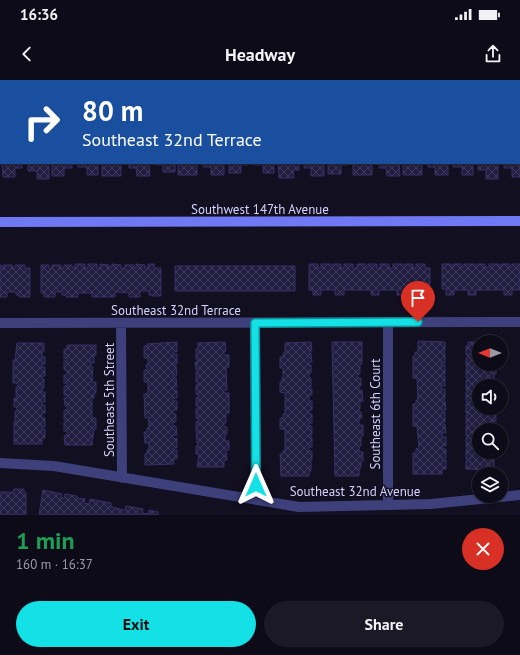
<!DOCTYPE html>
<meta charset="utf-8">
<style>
body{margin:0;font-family:"PT Sans",sans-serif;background:#1b1925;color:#f1f3f6;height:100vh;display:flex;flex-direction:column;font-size:15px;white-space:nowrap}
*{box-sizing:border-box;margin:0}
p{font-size:13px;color:#9a9ba2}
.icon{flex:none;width:22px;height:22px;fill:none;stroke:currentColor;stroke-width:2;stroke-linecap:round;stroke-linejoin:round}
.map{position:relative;height:435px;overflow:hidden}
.details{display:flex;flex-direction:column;background:#0d0b18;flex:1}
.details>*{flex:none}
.guide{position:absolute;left:0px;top:0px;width:520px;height:84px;box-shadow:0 1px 3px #0004,0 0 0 1px #2d2b37;background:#1a4fa0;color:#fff;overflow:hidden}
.needle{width:26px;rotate:270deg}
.fabs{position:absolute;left:472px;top:255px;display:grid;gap:8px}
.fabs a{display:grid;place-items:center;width:36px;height:36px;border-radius:50%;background:#0d0b18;box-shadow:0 1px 3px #0004,0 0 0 1px #2d2b37;font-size:20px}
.pin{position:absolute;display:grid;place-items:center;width:34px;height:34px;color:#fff;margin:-41px -17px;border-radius:50% 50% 50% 0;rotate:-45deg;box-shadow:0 0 4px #0007}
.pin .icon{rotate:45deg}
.me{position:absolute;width:44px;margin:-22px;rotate:0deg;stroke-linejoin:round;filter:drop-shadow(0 0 3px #0008)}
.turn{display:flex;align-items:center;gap:14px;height:84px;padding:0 16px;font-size:18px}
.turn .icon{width:52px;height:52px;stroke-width:2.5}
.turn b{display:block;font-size:28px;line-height:34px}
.round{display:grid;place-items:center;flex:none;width:42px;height:42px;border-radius:21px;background:#1b1925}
.overview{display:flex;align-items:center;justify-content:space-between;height:68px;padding:0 16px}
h1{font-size:24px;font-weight:600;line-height:30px;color:#1e9e55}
.button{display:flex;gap:8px;margin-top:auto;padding:8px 16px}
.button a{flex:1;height:46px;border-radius:24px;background:#13e1e6;color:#111;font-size:16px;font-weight:600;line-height:46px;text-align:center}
.button a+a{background:#1b1925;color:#f1f3f6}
.status{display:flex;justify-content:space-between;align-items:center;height:28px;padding:0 20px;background:#0d0b18;direction:ltr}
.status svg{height:11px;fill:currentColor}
header{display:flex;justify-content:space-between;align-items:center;height:52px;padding:0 16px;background:#0d0b18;font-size:18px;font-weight:600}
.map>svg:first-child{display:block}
.building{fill:url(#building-cross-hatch);stroke:#38316a}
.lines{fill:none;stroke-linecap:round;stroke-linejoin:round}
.street{stroke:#3e407c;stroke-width:10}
.secondary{stroke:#7178f3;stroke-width:10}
.route-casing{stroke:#0c9296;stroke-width:10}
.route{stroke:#13e1e6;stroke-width:7}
.labels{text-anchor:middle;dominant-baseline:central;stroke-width:3;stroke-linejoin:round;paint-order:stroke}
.street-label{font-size:13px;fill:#d4d2fb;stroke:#110f20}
</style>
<div class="status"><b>16:36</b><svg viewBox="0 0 49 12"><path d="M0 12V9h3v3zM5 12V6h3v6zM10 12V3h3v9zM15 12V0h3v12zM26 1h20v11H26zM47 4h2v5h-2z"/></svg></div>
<header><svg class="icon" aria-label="back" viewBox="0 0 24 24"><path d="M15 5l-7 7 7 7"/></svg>Headway<svg class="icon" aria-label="share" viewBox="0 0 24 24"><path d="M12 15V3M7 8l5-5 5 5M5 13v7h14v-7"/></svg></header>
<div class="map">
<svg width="520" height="435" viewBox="0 0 520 435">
<defs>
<pattern id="building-cross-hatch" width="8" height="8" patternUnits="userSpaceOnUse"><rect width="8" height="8" fill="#211d40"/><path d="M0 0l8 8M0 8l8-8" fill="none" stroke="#403d5c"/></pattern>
</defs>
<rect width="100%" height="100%" fill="#110f20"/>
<path class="building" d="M46 0H75V1H46Z
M337 0H357V1H337Z
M365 0H386V1H365Z
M422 0H438V1H422Z
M502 0H518V1H502Z
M519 57 520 97H512V88H504V83H519Z
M2 83H22V88H15V97H3Z
M28 83H49V99H37V91H28Z
M52 83H72V88H64V96H52Z
M78 83H98V95H87V87H78Z
M102 83H121V96H102Z
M129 83H149L150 96H137L136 88H129Z
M154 83H175V92H163V85H154Z
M178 83H197V95H178Z
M203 83H224V95H211V87H203Z
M229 83H248V85H241V93H229Z
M254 83H274V93H263V85H254Z
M278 83H299V90H293L294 98H279Z
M304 83H324V96H311V88H304Z
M328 83H348V85H341V94H328Z
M353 83H372V95H353Z
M379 83H399L400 96H387L386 88H379Z
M403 83H422V95H403Z
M427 83H448V95H435V87H428Z
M453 83H473V95H462V87H453Z
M478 83H498V99H486V90H478Z
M75 184H85V188H88V184H97V188H100V184L109 185V187H112V184L121 185V188H125V185H134V188H136V184L145 185V188H148V184H154V188H161V216H152V215H149V211H140V217H129V213L115 212V217H92V213H78V217H66V215H62V212H55V217H44V213H41V185H49V188H52V185H61V188H64V185H72V188H75Z
M309 184H318V188H321V184H330V188H332V184H341V188H344V184H353V188H357V184H366V188H368V184H377V188H380V184H389V188H393V184H402V188H404V184H413V188H416V184H425V188H430V210H427V215H419V210H405V215H397V210H379V215H371V210H344V215H335V210H321V215H313V210H309Z
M442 184H451V187H453V184H462V187H464V184H474V187H476V184H485V187H489V184H499V187H501V184H510V187H512V184H520V210H512V215H504V210H476V215H468V210H454V215H446V209H442Z
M0 185H1V188H3V185H12L13 188H15V185H25V188H30V217H19V215H16V212H7V217H0Z
M175 186H295V211H175Z
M418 261 445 262V271H441V273H445V283H441V285H445V294H441V296H445V306H441V309H445V319H441V321H445L446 330H442V332H445V342H442V344H445L446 353H442V357H446V366H442V369H446V378H442V380H446V389H442V394H413V373H416V369L419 368 417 346H413V324H416V320H418L417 298H413V276H415V272H418Z
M177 262V272H173L174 275 177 274V284H174V286H176L177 295H173V297H176L177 307H173L174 310H177V318L173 319V321H177V330H173V334H176V342H173V346H176L177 355H173V359L177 358V368H173V370H177V379H173L174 384 145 385V374H147V370H149V363H145L144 352H147V348H149L148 337 145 338 144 314H147V312H148V302H144V290H147L146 285H148V278H144V266H148L147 264Z
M225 262 226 271H224V275H229V287H226L227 310H224V313H229V333H226V343H224V347H227V354H225V361H229V370H226L227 380H224V387H197L199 374H196V366H198V363H197L196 354H198V352H196V342H198V338H196V329L198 328V326H196V318H198V314H196V305H198V302H196V292H198V290H196L195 282H198L197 279H196V269H198V263Z
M311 262 312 271H309V273H311L312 282H309V285H311V293H309V298H311V307H308V309H312V315H309V321H312V330H309V334H312V343H309V346H312V355H309V357H312V367H309V371H312V380H310V382H311V391H309V396H281L280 374H283V371H285V349H280V338H283V334H285V313L280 312V302H282V298H283V288H280V277H283V273H285V263Z
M332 262H362V284H360V294H358V298H361V306H358L359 310H362L363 321H360V329H359V332H361L362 338H359V345H363V356H361V366H359V372H363V381H361V388H359V396H335Z
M468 262H494H479V284H496V294H494V306H479V328H496V329H494V331H496V341H494V350H479V372H496V375H494V390L466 389V381H469V379H466V369H469V367H466V358H468V356H466V346H468V344H466V335H468V333H466V324H468V322H466V312H468V310H466V300H468V298H466V289H468V287H466V278H468V275H466V266H468Z
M17 263H44V272H42V277H45V284H42V287H45V296H42V299H44V308H42V312H45V322H42V325H45V333H42V338H45V347H42V349H45V358H42V364H14V342H17V341H15V331H17V327H14V318H17V316H16V307H18V303H13V280H15Z
M67 265H96V275H94V283H91V287H93L92 302H96V313H94V318H92V338H96V349H94L92 365H65L64 356 67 355V351H64V342H67V340H64V330H67V326H65L64 318H67V315H64V306H67V303H64V295H67V290H64V281H67V278L64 279V269H67Z
M14 409H24V413H26V435H0V412H13Z
M43 410 62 414 61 418H64L65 414 77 416V418L85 419 84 423 89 424 90 419 111 423V427L125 430 126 426 143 429 142 433 148 434 149 430 158 432V435H39Z"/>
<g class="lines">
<path class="street" d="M99 1V0
M519 25H520
M0 29H1
M0 243 520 242
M121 243 122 398
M255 243 256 420
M0 383 54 386 299 427 431 424 520 415
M388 425V242"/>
<path class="secondary" d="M0 142 520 141"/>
</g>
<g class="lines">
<defs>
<path id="route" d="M256 405 255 243 418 242"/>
</defs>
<use href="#route" class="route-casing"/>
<use href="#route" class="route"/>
</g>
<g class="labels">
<g class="street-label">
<text x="260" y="129">Southwest 147th Avenue</text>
<text x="176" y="230">Southeast 32nd Terrace</text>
<text transform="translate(109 320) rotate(-90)">Southeast 5th Street</text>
<text transform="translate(375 334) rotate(-90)">Southeast 6th Court</text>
<text x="355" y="411">Southeast 32nd Avenue</text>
</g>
</g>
</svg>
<div class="fabs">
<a><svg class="needle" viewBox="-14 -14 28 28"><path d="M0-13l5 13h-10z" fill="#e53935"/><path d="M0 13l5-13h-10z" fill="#9a9ba2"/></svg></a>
<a><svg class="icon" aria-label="sound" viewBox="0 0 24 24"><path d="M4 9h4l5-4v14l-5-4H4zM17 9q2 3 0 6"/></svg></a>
<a><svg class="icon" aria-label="search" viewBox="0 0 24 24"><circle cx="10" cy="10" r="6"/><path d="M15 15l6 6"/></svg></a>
<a><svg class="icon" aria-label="layers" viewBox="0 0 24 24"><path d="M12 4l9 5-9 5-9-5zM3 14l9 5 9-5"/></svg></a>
</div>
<div class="pin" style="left:418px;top:242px;background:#d93025"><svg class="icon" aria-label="arrive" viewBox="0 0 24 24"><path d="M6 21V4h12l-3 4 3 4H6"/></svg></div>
<svg class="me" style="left:256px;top:405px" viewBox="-20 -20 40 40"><path d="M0-17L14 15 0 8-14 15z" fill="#13e1e6" stroke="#fff" stroke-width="4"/></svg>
<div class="guide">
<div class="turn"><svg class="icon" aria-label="right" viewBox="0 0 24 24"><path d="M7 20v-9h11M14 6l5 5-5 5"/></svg><div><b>80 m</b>Southeast 32nd Terrace</div></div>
</div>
</div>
<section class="details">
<div class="overview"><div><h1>1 min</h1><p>160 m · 16:37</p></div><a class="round" style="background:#d93025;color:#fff"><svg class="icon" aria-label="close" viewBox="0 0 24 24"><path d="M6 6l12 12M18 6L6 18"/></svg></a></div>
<div class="button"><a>Exit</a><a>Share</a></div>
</section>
